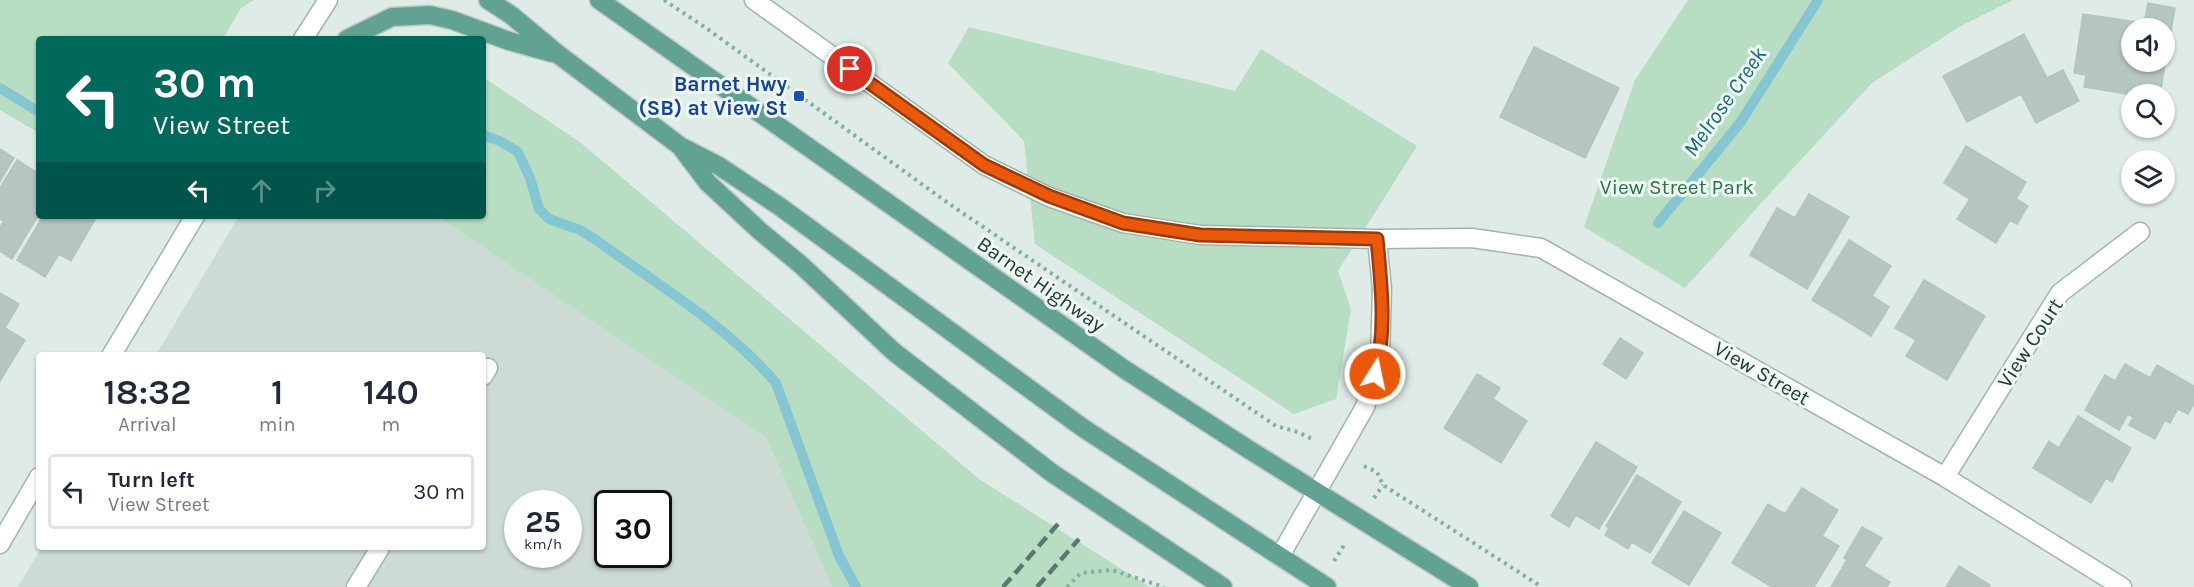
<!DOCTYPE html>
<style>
body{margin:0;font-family:Karla,sans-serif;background:#f2f2f3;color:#1f2937;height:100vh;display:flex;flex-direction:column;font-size:22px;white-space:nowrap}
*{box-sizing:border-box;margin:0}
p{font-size:20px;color:#747a83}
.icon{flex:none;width:33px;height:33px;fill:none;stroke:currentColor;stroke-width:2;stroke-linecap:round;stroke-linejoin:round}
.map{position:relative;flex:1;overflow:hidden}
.panel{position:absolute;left:36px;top:352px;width:450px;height:198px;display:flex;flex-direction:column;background:#fff;border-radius:6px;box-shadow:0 2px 4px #0004}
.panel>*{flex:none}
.top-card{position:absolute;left:36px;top:36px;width:450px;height:183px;border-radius:6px;box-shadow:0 2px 4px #0004;background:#00695c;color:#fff;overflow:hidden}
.buttons{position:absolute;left:2121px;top:18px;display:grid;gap:12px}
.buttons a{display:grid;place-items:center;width:54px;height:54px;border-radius:50%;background:#fff;box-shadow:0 2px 4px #0004;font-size:30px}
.speed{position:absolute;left:504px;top:490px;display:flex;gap:12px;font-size:30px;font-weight:700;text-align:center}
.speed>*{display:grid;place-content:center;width:78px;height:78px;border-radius:50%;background:#fff;box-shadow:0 2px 4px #0004;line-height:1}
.speed small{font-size:15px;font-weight:400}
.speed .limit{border:3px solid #111;border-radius:9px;background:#fff;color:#111}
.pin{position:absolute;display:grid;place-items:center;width:51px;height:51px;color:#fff;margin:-26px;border:3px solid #fff;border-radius:50%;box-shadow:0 2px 6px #0007}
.me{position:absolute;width:66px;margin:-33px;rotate:10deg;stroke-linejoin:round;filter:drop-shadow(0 0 4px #0008)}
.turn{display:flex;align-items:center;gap:21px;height:126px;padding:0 18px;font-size:27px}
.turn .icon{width:78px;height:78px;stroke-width:2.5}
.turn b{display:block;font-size:42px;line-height:51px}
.lanes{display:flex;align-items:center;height:57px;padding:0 18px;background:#0003;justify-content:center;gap:30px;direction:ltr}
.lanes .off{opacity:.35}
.eta{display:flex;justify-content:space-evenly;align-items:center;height:102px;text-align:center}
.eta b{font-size:36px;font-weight:600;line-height:42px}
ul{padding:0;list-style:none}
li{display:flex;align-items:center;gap:18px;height:75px;margin:0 12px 9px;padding:0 6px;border:3px solid #e0e1e3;border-radius:6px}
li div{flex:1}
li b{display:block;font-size:22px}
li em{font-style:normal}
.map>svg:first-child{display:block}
.built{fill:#cddbd5;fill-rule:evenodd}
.green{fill:#b7ddc2}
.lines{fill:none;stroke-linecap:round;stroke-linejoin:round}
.stream{stroke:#85c6d2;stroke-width:10}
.building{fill:#b5c6bf;stroke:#b2c5bd;stroke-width:1.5;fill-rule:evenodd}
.minor-casing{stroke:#a2b3ad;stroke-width:21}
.secondary-casing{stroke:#9eb7ae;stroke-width:21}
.primary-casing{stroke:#c1c8c6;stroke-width:21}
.path{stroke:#7fb0a1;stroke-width:4;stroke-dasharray:3 4.5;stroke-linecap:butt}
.minor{stroke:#fff;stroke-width:18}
.secondary{stroke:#fff;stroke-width:18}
.primary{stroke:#62a292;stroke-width:18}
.rail{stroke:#5a7770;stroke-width:4.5;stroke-dasharray:12 6;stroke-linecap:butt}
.route-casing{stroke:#983908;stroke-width:15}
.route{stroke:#ea580c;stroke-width:10}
.transit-dot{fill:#1a4fb4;stroke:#f0f8f4;stroke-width:2}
.labels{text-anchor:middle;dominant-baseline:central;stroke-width:6;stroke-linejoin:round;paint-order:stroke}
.transit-label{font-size:21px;font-weight:bold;fill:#164399;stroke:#f0f8f4;text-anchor:end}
.park-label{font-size:21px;fill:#297346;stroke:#f0f8f4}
.street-label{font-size:21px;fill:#203b34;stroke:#f0f8f4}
.water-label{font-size:22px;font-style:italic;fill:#196879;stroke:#f0f8f4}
</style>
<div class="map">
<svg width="2194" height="587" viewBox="0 0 2194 587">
<rect width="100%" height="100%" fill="#dfebe6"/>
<path class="built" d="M239 216H436L766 437 832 587H18L41 548H483V356L156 355ZM518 504H568V555H518ZM608 504H658V555H608Z"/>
<path class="green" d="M0 0H254L241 8 223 39H39V133L0 110Z
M1688 0H2013L1959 27 1872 83 1785 177 1685 288 1584 227 1635 80Z
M969 27 1235 91 1261 49 1417 146 1338 271 1351 309 1336 399 1294 414 1035 244 1024 141 948 63Z
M483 77 581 143 979 479 1150 587H832L766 437 436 216H483Z"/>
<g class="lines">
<path class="stream" d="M0 88 39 112
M483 135 500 141 518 152 530 178 539 209 549 219 580 230 596 240C658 285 726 325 776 383L839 556 856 587
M1658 223 1740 123 1818 0"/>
</g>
<path class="building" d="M2148 3 2175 8 2160 94 2132 95 2084 87 2086 75 2074 73 2083 14 2144 23ZM2132 28H2164V62H2132Z
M2024 34 2047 78 2063 70 2079 101 2036 123 2021 94 1967 122 1943 76Z
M1534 47 1619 88 1585 158 1500 117Z
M1966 146 2026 182 2016 199 2028 206 2017 224 2010 220 1996 243 1957 219 1970 199 1944 183Z
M0 149 14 158 0 181Z
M17 160 39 174V214L12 259 0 251V227L4 221 0 219V188Z
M1809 194 1849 217 1807 289 1750 255 1777 208 1795 218Z
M43 216H97L71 261 59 254 45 277 17 260Z
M1849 240 1891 266 1872 296 1889 307 1871 336 1812 300Z
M1924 280 1985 316 1947 380 1906 356 1916 340 1895 328Z
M0 293 19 304 5 328 25 340 0 381Z
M1620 338 1643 353 1626 379 1603 364Z
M2125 364 2150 378 2157 365 2194 386V404L2188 414 2178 409 2170 423 2165 420 2155 439 2129 425 2133 417 2128 414 2119 430 2085 410 2105 375 2115 381Z
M1477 374 1500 388 1493 399 1527 421 1501 463 1444 428Z
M2078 416 2131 448 2112 482 2106 478 2091 503 2033 468 2049 441 2059 448Z
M1596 442 1637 467 1599 529 1576 515 1569 527 1551 516Z
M1637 475 1681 502 1650 553 1632 542 1628 549 1605 535 1609 528 1606 526Z
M1802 488 1838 510 1822 536 1839 546 1814 587H1772L1732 563 1768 504 1785 514Z
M1684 511 1721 533 1689 585 1652 563Z
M1862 527 1882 538 1864 566 1890 582 1887 587H1831L1847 560 1844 558Z
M1959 566 1990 585 1989 587H1946Z"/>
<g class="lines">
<defs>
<path id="minor" d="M754 0 984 165 1049 197 1123 223 1200 235 1377 239 1472 238 1541 248 1945 477 2122 587
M483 376 488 368
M1945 477 2060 293 2140 232
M1280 556 1365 407 1380 357 1382 289 1377 239
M356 587 380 548"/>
<path id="secondary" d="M303 39 328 0
M111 356 195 216
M0 544 39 477"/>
<path id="primary" d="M488 0 511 15 559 55 680 146 719 166 779 206 1083 428 1327 587
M599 0 1124 369 1248 449 1469 587
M347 39 392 17 430 15 452 20 509 41 552 53
M683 150 708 183 761 232 800 264 894 352 1052 473 1223 587"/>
</defs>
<use href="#minor" class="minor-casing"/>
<use href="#secondary" class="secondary-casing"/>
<use href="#primary" class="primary-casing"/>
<path class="path" d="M664 0 706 28 948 203 1276 426 1298 432 1314 440
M1364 466 1377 472 1383 485 1542 587
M1374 498 1383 485
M1334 561 1346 542
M1067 587 1081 573 1112 570 1164 587"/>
<use href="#minor" class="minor"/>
<use href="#secondary" class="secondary"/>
<use href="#primary" class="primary"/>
<path class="rail" d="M1003 587 1058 524
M1037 587 1079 539"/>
</g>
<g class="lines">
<defs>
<path id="route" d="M850 69 984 165 1049 196 1123 223 1200 235 1377 239C1381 283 1387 331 1375 374"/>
</defs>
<use href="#route" class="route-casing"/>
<use href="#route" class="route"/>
</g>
<rect class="transit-dot" x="793" y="90" width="12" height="12" rx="3"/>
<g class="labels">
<g class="transit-label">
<text x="787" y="84">Barnet Hwy<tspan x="787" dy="24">(SB) at View St</tspan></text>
</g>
<g class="park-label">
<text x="1677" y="187">View Street Park</text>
</g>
<g class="street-label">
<text transform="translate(1041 284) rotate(35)">Barnet Highway</text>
<text transform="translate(2030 343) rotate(-57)">View Court</text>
<text transform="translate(1762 373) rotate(30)">View Street</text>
</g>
<g class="water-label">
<text transform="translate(1725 102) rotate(-55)">Melrose Creek</text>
</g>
</g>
</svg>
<div class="buttons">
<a><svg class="icon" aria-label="sound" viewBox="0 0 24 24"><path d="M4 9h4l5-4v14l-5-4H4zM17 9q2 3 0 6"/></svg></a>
<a><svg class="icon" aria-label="search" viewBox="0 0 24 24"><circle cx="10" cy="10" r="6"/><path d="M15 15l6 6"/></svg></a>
<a><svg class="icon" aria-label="layers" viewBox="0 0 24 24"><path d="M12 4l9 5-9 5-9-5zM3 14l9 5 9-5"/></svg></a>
</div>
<div class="speed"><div>25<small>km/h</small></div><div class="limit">30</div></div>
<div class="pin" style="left:850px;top:69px;background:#d93025"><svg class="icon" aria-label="arrive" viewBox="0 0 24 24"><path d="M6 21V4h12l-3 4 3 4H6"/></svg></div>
<svg class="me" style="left:1375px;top:374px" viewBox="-20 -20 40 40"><circle r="17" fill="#ea580c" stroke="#fff" stroke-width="3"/><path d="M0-11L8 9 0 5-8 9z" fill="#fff"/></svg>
<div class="top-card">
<div class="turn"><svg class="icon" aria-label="left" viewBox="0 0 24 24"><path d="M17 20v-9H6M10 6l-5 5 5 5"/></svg><div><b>30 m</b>View Street</div></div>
<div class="lanes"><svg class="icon" aria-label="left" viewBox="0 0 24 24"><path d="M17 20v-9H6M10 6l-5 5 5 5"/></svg><svg class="icon off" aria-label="ahead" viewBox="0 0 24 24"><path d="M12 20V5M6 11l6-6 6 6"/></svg><svg class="icon off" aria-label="right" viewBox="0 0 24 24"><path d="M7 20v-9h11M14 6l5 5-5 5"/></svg></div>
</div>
<section class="panel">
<div class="eta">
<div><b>18:32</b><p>Arrival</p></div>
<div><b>1</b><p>min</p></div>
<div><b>140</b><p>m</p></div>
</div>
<ul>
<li><svg class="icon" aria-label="left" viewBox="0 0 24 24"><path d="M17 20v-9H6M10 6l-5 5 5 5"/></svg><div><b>Turn left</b><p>View Street</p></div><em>30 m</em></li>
</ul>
</section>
</div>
